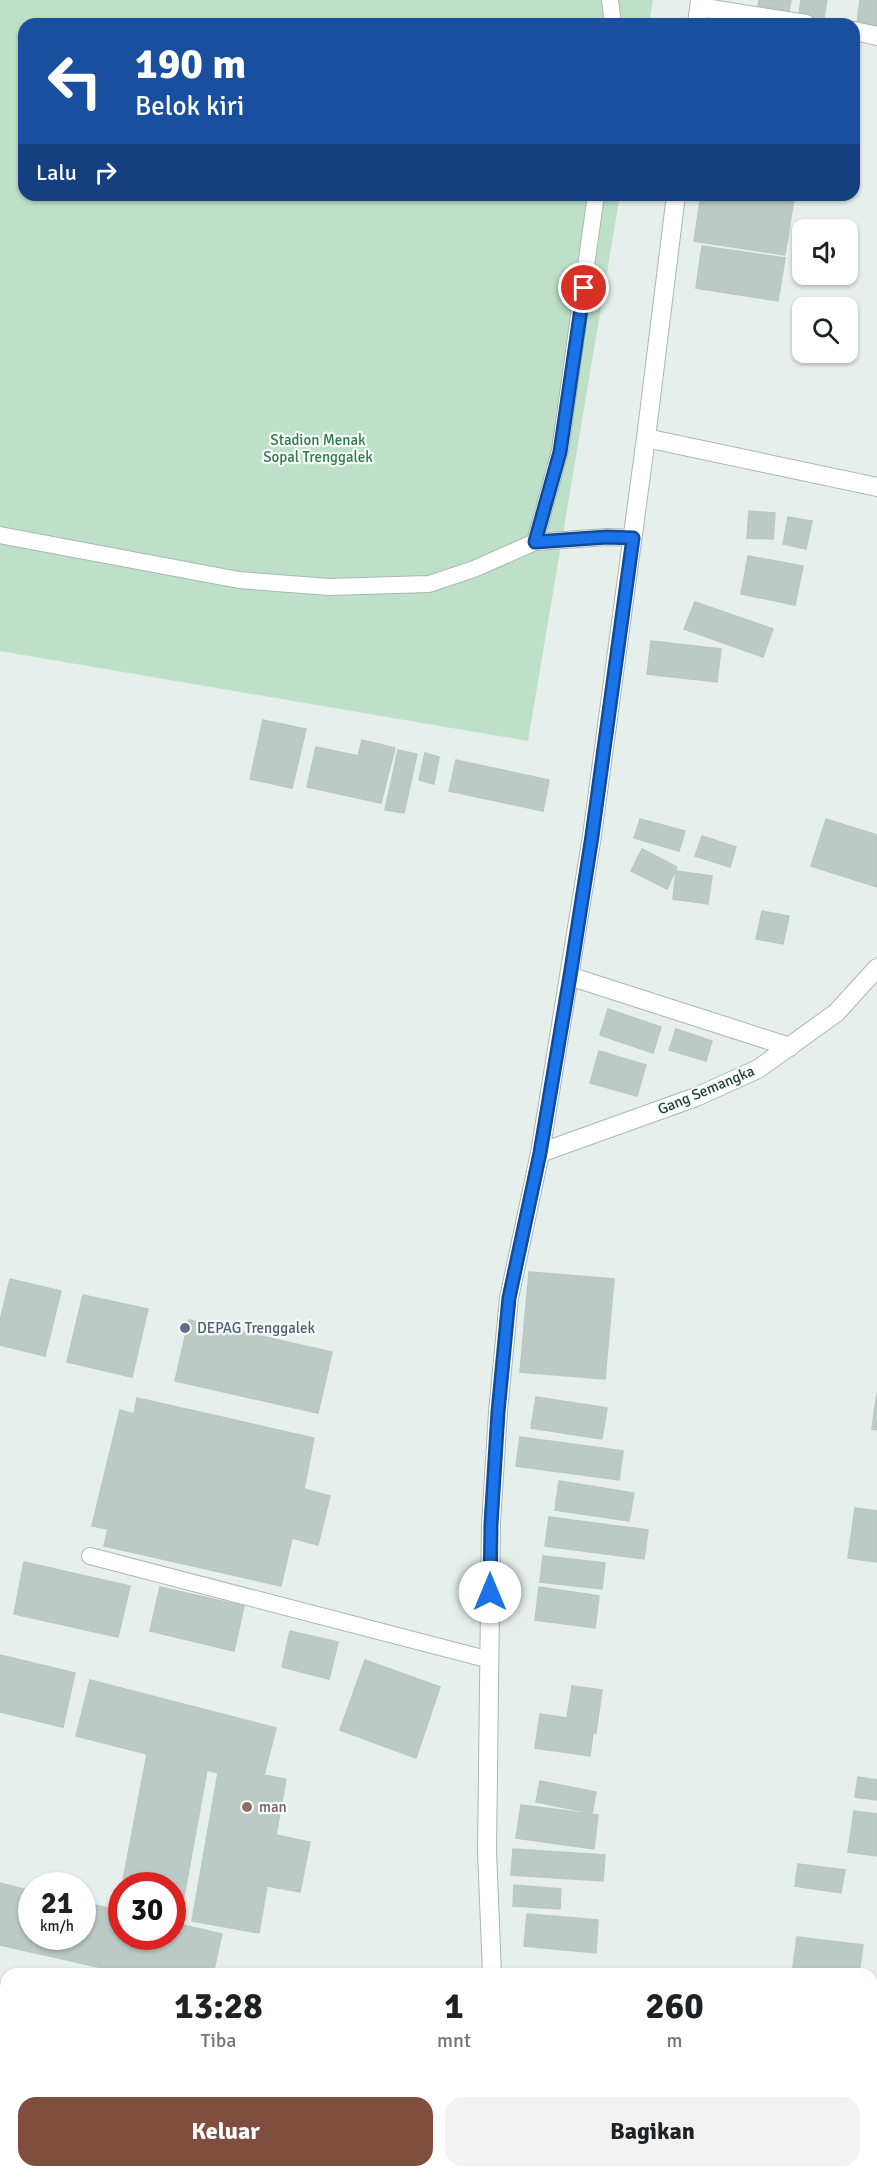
<!DOCTYPE html>
<html lang="id">
<style>
body{margin:0;font-family:Signika,sans-serif;background:#f2f2f2;color:#202124;height:100vh;display:flex;flex-direction:column;font-size:22px;white-space:nowrap}
*{box-sizing:border-box;margin:0}
p{font-size:20px;color:#757577}
.icon{flex:none;width:33px;height:33px;fill:none;stroke:currentColor;stroke-width:2;stroke-linecap:round;stroke-linejoin:round}
.map{position:relative;flex:1;overflow:hidden}
.sheet{position:absolute;left:0px;top:1968px;width:878px;height:210px;display:flex;flex-direction:column;background:#fff;border-radius:18px 18px 0 0;box-shadow:0 2px 4px #0004}
.sheet>*{flex:none}
.guide{position:absolute;left:18px;top:18px;width:842px;height:183px;border-radius:18px;box-shadow:0 2px 4px #0004;background:#1a4fa0;color:#fff;overflow:hidden}
.controls{position:absolute;left:792px;top:219px;display:grid;gap:12px}
.controls a{display:grid;place-items:center;width:66px;height:66px;border-radius:12px;background:#fff;box-shadow:0 2px 4px #0004;font-size:30px}
.speed{position:absolute;left:18px;top:1872px;display:flex;gap:12px;font-size:30px;font-weight:700;text-align:center}
.speed>*{display:grid;place-content:center;width:78px;height:78px;border-radius:50%;background:#fff;box-shadow:0 2px 4px #0004;line-height:1}
.speed small{font-size:15px;font-weight:400}
.speed .limit{border:9px solid #d22;background:#fff;color:#111}
.pin{position:absolute;display:grid;place-items:center;width:51px;height:51px;color:#fff;margin:-26px;border:3px solid #fff;border-radius:50%;box-shadow:0 2px 6px #0007}
.me{position:absolute;width:66px;margin:-33px;rotate:0deg;stroke-linejoin:round;filter:drop-shadow(0 0 4px #0008)}
.turn{display:flex;align-items:center;gap:21px;height:126px;padding:0 18px;font-size:27px}
.turn .icon{width:78px;height:78px;stroke-width:2.5}
.turn b{display:block;font-size:42px;line-height:51px}
.then{display:flex;align-items:center;height:57px;padding:0 18px;background:#0003;gap:12px;font-size:22px}
.eta{display:flex;justify-content:space-evenly;align-items:center;height:102px;text-align:center}
.eta b{font-size:36px;font-weight:700;line-height:42px}
.action{display:flex;gap:12px;margin-top:auto;padding:12px 18px}
.action a{flex:1;height:69px;border-radius:18px;background:#7f4e3f;color:#fff;font-size:24px;font-weight:700;line-height:69px;text-align:center}
.action a+a{background:#f2f2f2;color:#202124}
.map>svg:first-child{display:block}
.green{fill:#bfe0c8}
.building{fill:#bbcac4;stroke:#b8c9c2;stroke-width:1.5}
.lines{fill:none;stroke-linecap:round;stroke-linejoin:round}
.lane-casing{stroke:#a8b8b2;stroke-width:18}
.street-casing{stroke:#a8b8b2;stroke-width:20}
.secondary-casing{stroke:#a4bbb3;stroke-width:20}
.lane{stroke:#fff;stroke-width:16}
.street{stroke:#fff;stroke-width:18}
.secondary{stroke:#fff;stroke-width:18}
.route-casing{stroke:#114b97;stroke-width:15}
.route{stroke:#1a73e8;stroke-width:10}
.service-dot{fill:#5c6f8a;stroke:#f7fbf9;stroke-width:2}
.education-dot{fill:#8d6e63;stroke:#f7fbf9;stroke-width:2}
.labels{text-anchor:middle;dominant-baseline:central;stroke-width:4.5;stroke-linejoin:round;paint-order:stroke}
.park-label{font-size:15px;fill:#2d7a4b;stroke:#f7fbf9}
.street-label{font-size:15px;fill:#24423a;stroke:#f7fbf9}
.service-label{font-size:15px;fill:#4e5e75;stroke:#f7fbf9;text-anchor:start}
.education-label{font-size:15px;fill:#785e54;stroke:#f7fbf9;text-anchor:start}
</style>
<div class="map">
<svg width="877" height="2178" viewBox="0 0 877 2178">
<rect width="100%" height="100%" fill="#e6efeb"/>
<path class="green" d="M0 0H653L649 24H24V195H620L528 741 0 651Z"/>
<path class="building" d="M759 0H791L789 11 758 6Z
M801 0H827L823 24 798 21Z
M860 0H877V27L857 24Z
M701 195H771L794 198 785 255 694 241Z
M702 246 785 258 778 301 696 288Z
M749 511 775 513 773 539 747 538Z
M788 517 812 521 806 549 783 544Z
M748 556 803 566 795 605 741 594Z
M695 602 773 629 763 657 684 629Z
M651 641 721 649 717 682 647 674Z
M263 720 306 729 292 788 250 779Z
M362 740 395 748 381 803 307 787 316 747 358 756Z
M398 750 417 754 404 813 385 810Z
M425 753 439 757 434 784 419 780Z
M456 760 549 780 543 811 449 791Z
M640 819 685 831 679 851 634 838Z
M826 819 877 835V887L811 866Z
M702 836 736 847 730 867 695 856Z
M642 849 677 867 667 889 631 871Z
M676 871 712 876 708 904 673 899Z
M762 911 789 916 783 944 756 939Z
M608 1009 661 1027 653 1053 600 1035Z
M676 1029 712 1041 706 1061 669 1050Z
M599 1051 646 1065 637 1096 590 1083Z
M529 1272 614 1279 605 1379 520 1372Z
M10 1279 61 1291 45 1356 0 1345V1321Z
M83 1295 148 1309 132 1377 67 1362Z
M189 1320 332 1352 318 1413 175 1381Z
M877 1393V1430L872 1429Z
M536 1397 607 1408 602 1439 531 1428Z
M137 1398 314 1438 304 1489 330 1496 318 1545 292 1538 281 1586 104 1546 108 1529 92 1526 120 1410 134 1414Z
M520 1437 623 1451 619 1480 516 1466Z
M559 1481 634 1493 629 1521 555 1510Z
M855 1508 877 1511V1562L848 1558Z
M549 1517 648 1530 644 1559 545 1546Z
M543 1556 605 1563 602 1589 540 1582Z
M24 1562 130 1586 118 1637 14 1614Z
M160 1587 244 1606 234 1651 150 1631Z
M539 1587 599 1596 595 1628 535 1620Z
M290 1631 338 1642 329 1679 282 1667Z
M0 1655 75 1673 63 1727 0 1712Z
M365 1660 440 1687 416 1758 340 1730Z
M90 1680 276 1728 264 1775 286 1779 276 1835 310 1842 300 1892 267 1886 259 1933 192 1921 218 1773 207 1770 179 1924 222 1934 213 1974H129L0 1945V1883L32 1891V1936H82V1902L117 1910 122 1888V1936H172V1886H122L147 1754 76 1736Z
M572 1686 602 1690 596 1733H593L590 1756 535 1748 540 1714 567 1718Z
M858 1777 877 1780V1800L855 1797Z
M540 1781 596 1792 592 1813 536 1802Z
M521 1805 598 1815 594 1849 516 1838Z
M854 1811 877 1814V1856L848 1852Z
M513 1849 605 1855 603 1881 511 1875Z
M798 1864 845 1870 841 1893 795 1886Z
M514 1885 561 1889 560 1909 513 1906Z
M527 1914 598 1920 596 1953 524 1946Z
M797 1937 863 1945 859 1974H792Z
M0 1982 6 1983V2011L0 2010Z
M876 2028H877V2068L873 2067Z
M872 2097H877V2152H872Z
M310 2172H367L366 2178H309Z
M477 2172H500L499 2178H476Z
M511 2172H560L559 2178H510Z
M578 2172H602L601 2178H577Z
M607 2172H637L636 2178H606Z"/>
<g class="lines">
<defs>
<path id="lane" d="M610 0 613 24
M0 535 239 580 329 587 429 584 474 569 535 542 560 451 596 195
M535 542 607 537 633 538
M90 1556 490 1660"/>
<path id="street" d="M699 7 806 24
M697 24 700 0
M854 31 877 36
M646 438 877 487
M569 976 790 1047
M540 1153 696 1097 758 1069 836 1013 877 968
M492 1974 487 1851 491 1524 498 1412 509 1298 540 1153 592 836 646 438 676 195"/>
<path id="secondary" d="M0 2030 6 2031
M738 2172 743 2178"/>
</defs>
<use href="#lane" class="lane-casing"/>
<use href="#street" class="street-casing"/>
<use href="#secondary" class="secondary-casing"/>
<use href="#lane" class="lane"/>
<use href="#street" class="street"/>
<use href="#secondary" class="secondary"/>
</g>
<g class="lines">
<defs>
<path id="route" d="M490 1592 491 1524 498 1412 509 1298 540 1153 570 976 592 836 633 538 607 537 535 542 560 452 584 288"/>
</defs>
<use href="#route" class="route-casing"/>
<use href="#route" class="route"/>
</g>
<circle class="service-dot" cx="185" cy="1328" r="6"/>
<circle class="education-dot" cx="247" cy="1807" r="6"/>
<g class="labels">
<g class="park-label">
<text x="318" y="440">Stadion Menak<tspan x="318" dy="17">Sopal Trenggalek</tspan></text>
</g>
<g class="street-label">
<text transform="translate(706 1090) rotate(-23)">Gang Semangka</text>
</g>
<g class="service-label">
<text x="197" y="1328">DEPAG Trenggalek</text>
</g>
<g class="education-label">
<text x="259" y="1807">man</text>
</g>
</g>
</svg>
<div class="controls">
<a><svg class="icon" aria-label="sound" viewBox="0 0 24 24"><path d="M4 9h4l5-4v14l-5-4H4zM17 9q2 3 0 6"/></svg></a>
<a><svg class="icon" aria-label="search" viewBox="0 0 24 24"><circle cx="10" cy="10" r="6"/><path d="M15 15l6 6"/></svg></a>
</div>
<div class="speed"><div>21<small>km/h</small></div><div class="limit">30</div></div>
<div class="pin" style="left:584px;top:288px;background:#d93025"><svg class="icon" aria-label="arrive" viewBox="0 0 24 24"><path d="M6 21V4h12l-3 4 3 4H6"/></svg></div>
<svg class="me" style="left:490px;top:1592px" viewBox="-20 -20 40 40"><circle r="19" fill="#fff"/><path d="M0-13L10 11 0 6-10 11z" fill="#1a73e8"/></svg>
<div class="guide">
<div class="turn"><svg class="icon" aria-label="left" viewBox="0 0 24 24"><path d="M17 20v-9H6M10 6l-5 5 5 5"/></svg><div><b>190 m</b>Belok kiri</div></div>
<div class="then">Lalu<svg class="icon" aria-label="right" viewBox="0 0 24 24"><path d="M7 20v-9h11M14 6l5 5-5 5"/></svg></div>
</div>
<section class="sheet">
<div class="eta">
<div><b>13:28</b><p>Tiba</p></div>
<div><b>1</b><p>mnt</p></div>
<div><b>260</b><p>m</p></div>
</div>
<div class="action"><a>Keluar</a><a>Bagikan</a></div>
</section>
</div>
